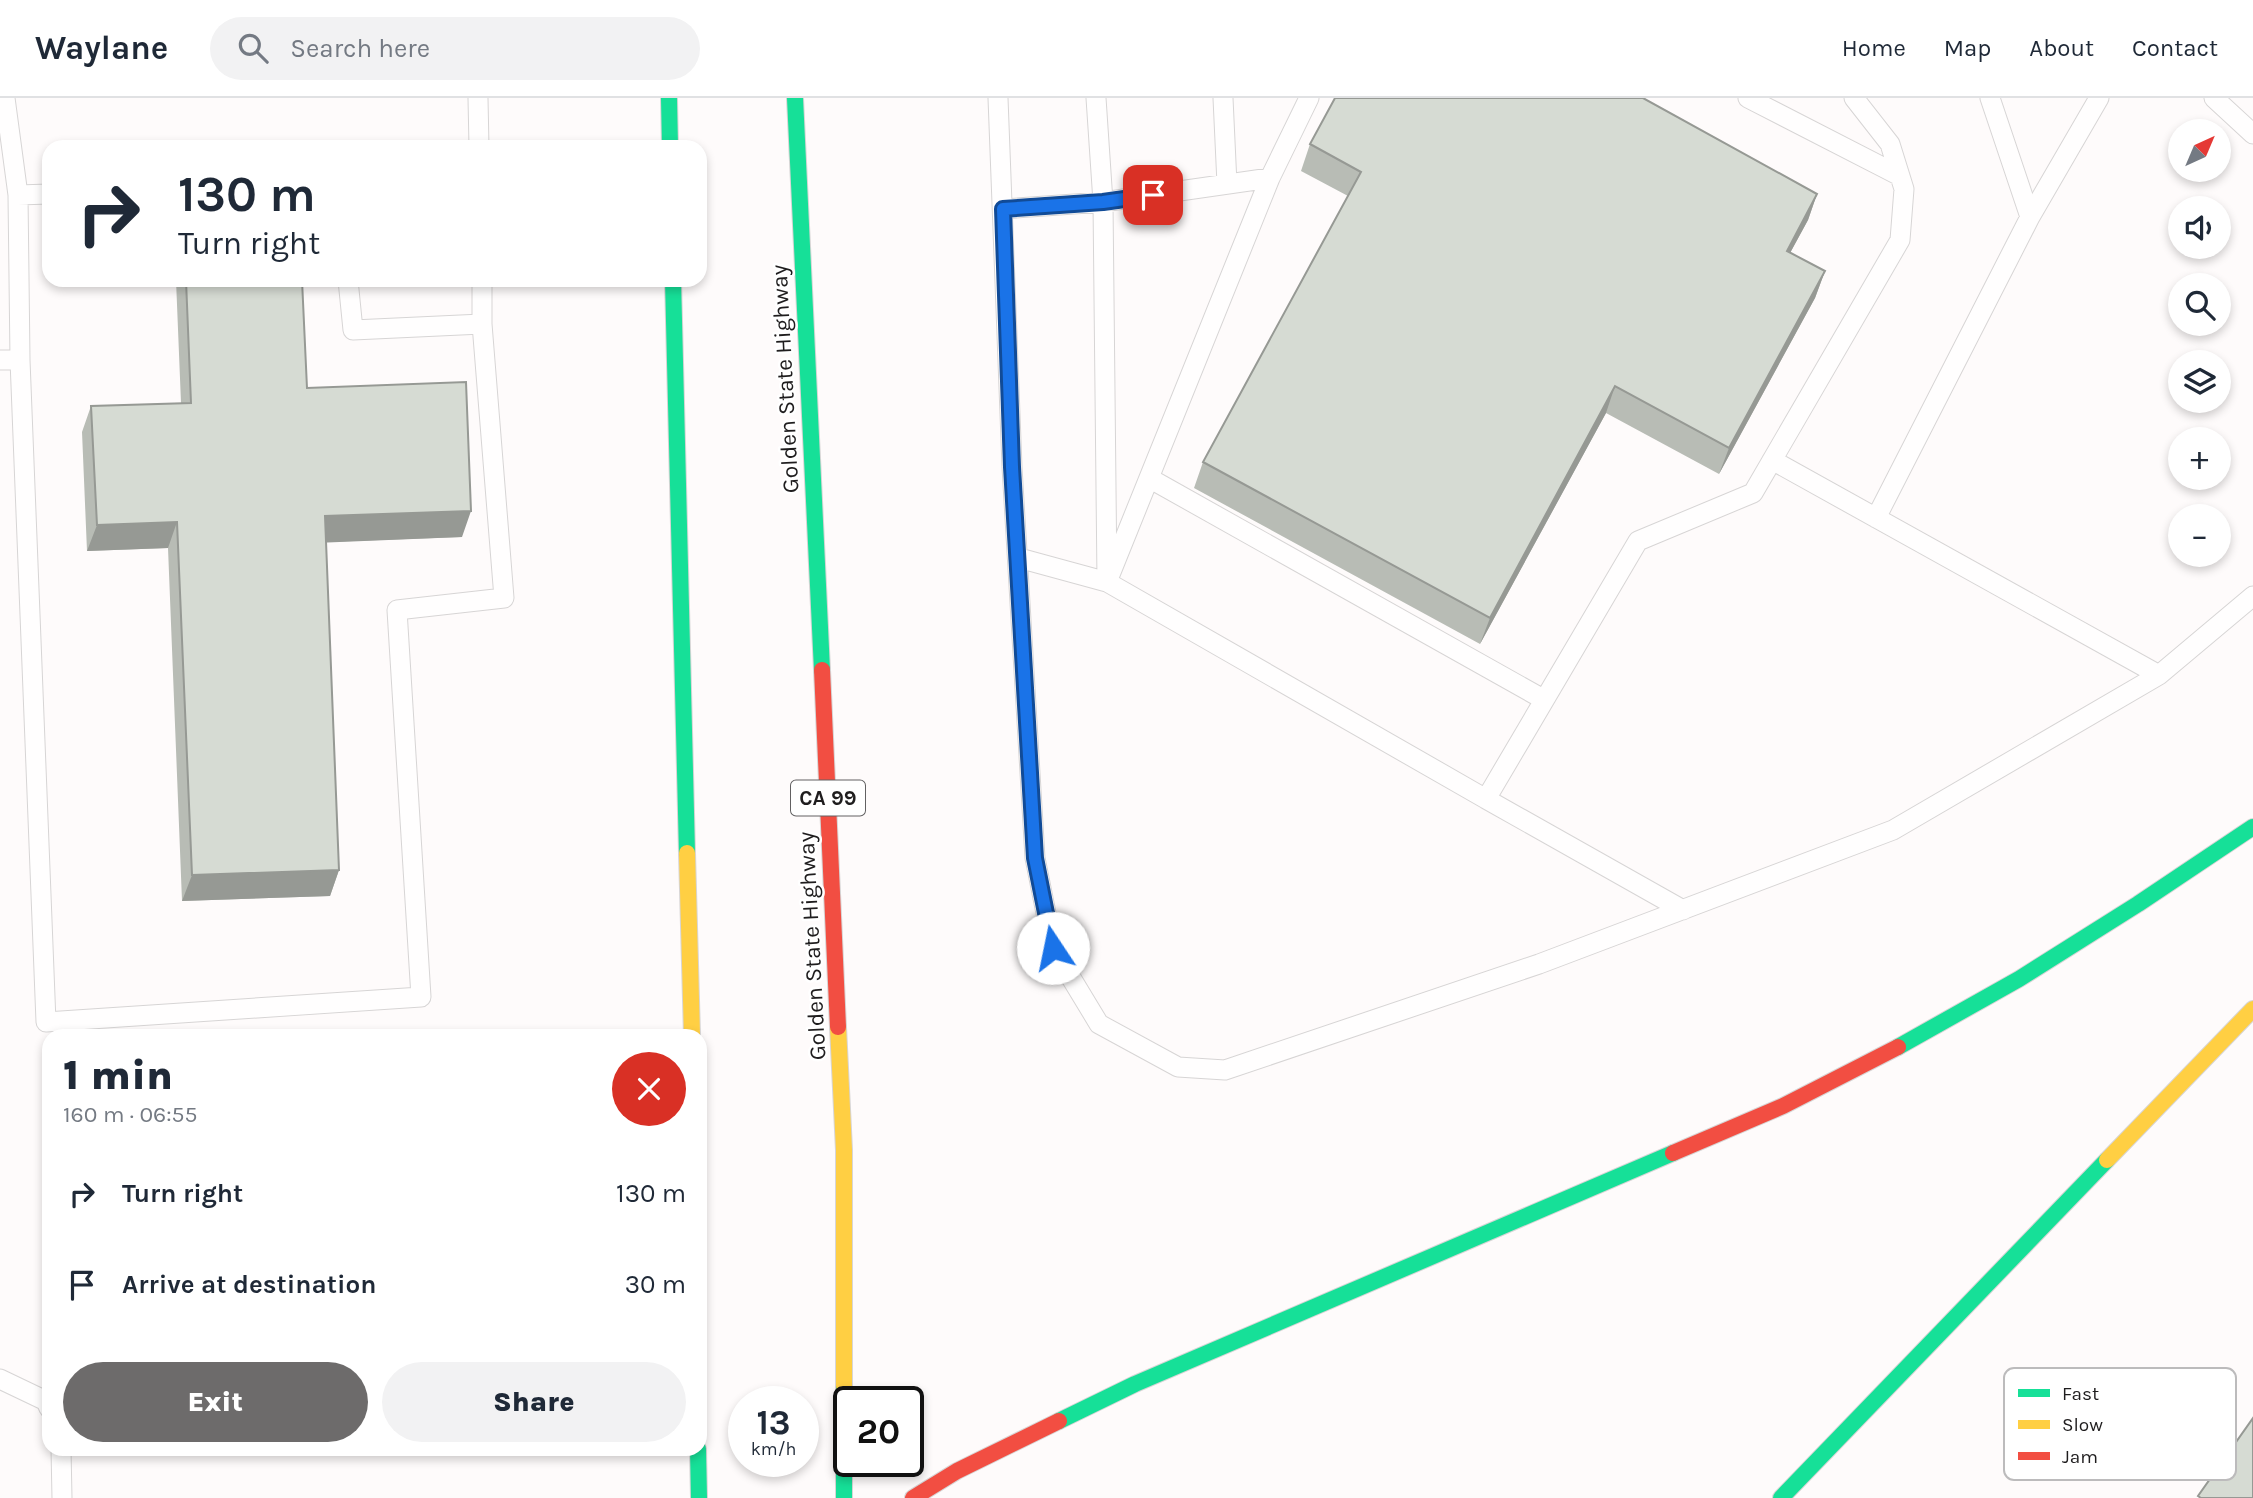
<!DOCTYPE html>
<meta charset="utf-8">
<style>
body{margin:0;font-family:Karla,sans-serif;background:#f2f2f3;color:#1f2937;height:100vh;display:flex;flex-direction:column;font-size:26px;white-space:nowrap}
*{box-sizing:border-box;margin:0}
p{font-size:23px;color:#747a83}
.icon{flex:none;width:38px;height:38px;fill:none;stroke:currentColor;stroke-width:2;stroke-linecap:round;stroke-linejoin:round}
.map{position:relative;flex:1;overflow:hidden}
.details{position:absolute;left:42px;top:931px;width:665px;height:427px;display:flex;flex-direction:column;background:#fff;border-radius:21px;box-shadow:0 4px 10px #0003}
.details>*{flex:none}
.guide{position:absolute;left:42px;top:42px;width:665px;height:147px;border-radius:21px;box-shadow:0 4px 10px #0003;background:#fff;color:#1f2937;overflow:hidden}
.needle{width:46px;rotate:44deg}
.buttons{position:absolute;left:2168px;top:21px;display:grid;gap:14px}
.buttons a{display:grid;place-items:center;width:63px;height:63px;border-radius:50%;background:#fff;box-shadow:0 4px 10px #0003;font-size:35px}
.speed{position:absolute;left:728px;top:1288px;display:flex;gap:14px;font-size:35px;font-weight:700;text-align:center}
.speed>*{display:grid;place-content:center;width:91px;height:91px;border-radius:50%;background:#fff;box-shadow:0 4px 10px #0003;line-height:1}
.speed small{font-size:18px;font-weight:400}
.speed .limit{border:4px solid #111;border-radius:10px;background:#fff;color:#111}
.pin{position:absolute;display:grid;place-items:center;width:60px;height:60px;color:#fff;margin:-30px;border-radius:14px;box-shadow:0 4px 10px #0006}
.me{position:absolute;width:77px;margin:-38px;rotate:349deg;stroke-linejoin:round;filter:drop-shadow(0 0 5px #0008)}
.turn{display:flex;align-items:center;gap:24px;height:147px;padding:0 21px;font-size:32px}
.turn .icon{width:91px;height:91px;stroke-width:2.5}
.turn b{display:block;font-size:49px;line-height:60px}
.round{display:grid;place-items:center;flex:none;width:74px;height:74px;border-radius:37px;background:#f2f2f3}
.headline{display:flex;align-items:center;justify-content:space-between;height:119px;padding:0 21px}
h1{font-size:42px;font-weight:800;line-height:52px}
.button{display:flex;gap:14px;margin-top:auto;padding:14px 21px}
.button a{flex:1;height:80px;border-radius:42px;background:#6d6b6b;color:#fff;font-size:28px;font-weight:800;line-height:80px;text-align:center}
.button a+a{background:#f2f2f3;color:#1f2937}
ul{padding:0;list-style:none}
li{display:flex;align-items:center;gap:21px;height:91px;padding:0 21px}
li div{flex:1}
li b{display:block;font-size:26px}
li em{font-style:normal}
header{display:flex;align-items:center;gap:42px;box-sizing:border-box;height:98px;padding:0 35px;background:#fff;border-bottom:2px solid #e0e1e3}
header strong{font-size:33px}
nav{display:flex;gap:38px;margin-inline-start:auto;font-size:24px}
.search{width:490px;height:63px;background:#f2f2f3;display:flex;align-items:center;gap:18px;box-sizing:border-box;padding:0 24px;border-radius:38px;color:#747a83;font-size:26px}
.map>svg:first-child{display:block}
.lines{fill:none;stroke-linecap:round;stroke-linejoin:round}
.lane-casing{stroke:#d7d5d5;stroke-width:21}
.fast-casing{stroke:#d7d5d5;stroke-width:18}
.slow-casing{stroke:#d7d5d5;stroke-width:18}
.jam-casing{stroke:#d7d5d5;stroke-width:18}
.lane{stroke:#fffefe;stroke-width:19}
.fast{stroke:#16e098;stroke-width:16}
.slow{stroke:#ffcf43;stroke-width:16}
.jam{stroke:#f24e42;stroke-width:16}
.wall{fill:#b8bcb5}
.shaded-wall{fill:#969994}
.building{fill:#d6dbd3;stroke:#969994;stroke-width:2}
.route-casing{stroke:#114b97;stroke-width:18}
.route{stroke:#1a73e8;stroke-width:12}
.labels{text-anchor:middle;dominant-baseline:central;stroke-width:5;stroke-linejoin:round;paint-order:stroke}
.shield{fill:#fff;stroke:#626162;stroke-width:2}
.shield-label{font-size:21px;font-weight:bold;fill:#1f1d1e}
.street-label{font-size:23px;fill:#1f1d1e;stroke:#fff}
.key{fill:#fff;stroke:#bcbbbc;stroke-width:2}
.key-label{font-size:19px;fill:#1f1d1e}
</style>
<header>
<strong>Waylane</strong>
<div class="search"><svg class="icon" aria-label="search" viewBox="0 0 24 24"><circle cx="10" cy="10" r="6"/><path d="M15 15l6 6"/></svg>Search here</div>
<nav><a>Home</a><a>Map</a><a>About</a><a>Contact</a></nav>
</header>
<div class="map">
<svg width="2253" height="1400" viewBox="0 0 2253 1400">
<rect width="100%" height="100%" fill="#fefbfb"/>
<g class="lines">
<defs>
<path id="lane" d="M5 0 18 97
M478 0 479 49
M998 0 1012 369 1035 760 1053 850 1099 926 1178 969 1225 972 1539 866 1893 732 2159 577 2253 498
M1096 0 1103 104 1107 484 1486 701 1638 443 1753 395 1900 142 1904 91 1890 46 1854 0
M1223 0 1227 86
M1748 0 1900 78
M2214 0 2253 36
M1270 80 1309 0
M1003 111 1103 104 1270 80 1107 484 1019 460
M2030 119 2099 0
M482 182V226
M0 262H20L46 924 421 899 397 512 504 500 482 226 353 232 348 182
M20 262 18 97 49 96
M1772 362 2159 577
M1149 380 1543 601
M1876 420 2030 119 1990 0
M1486 701 1683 812
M0 1281 46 1303 49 1310
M61 1351 62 1400"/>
<path id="fast" d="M669 0 670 49
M795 0 822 572
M673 182 687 755
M1898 949 2019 881 2138 806 2253 729
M844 1288V1400
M1059 1323 1135 1286 1673 1055
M698 1351 699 1400
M1781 1400 2107 1062"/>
<path id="slow" d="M687 755 692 938
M838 929 844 1052V1288
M2107 1062 2253 911"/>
<path id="jam" d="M822 572 838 929
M1673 1055 1783 1008 1898 949
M913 1400 957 1373 1059 1323"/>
</defs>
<use href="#lane" class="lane-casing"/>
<use href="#fast" class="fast-casing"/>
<use href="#slow" class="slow-casing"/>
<use href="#jam" class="jam-casing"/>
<use href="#lane" class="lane"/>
<use href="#fast" class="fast"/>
<use href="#slow" class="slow"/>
<use href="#jam" class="jam"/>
</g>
<path class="wall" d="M1310 46 1817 96 1808 122 1790 155 1825 173 1815 200 1719 376 1606 315 1480 546 1194 390 1203 364 1348 98 1301 73Z
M176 182H302L307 290 462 439 326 444 339 772 330 798 182 803 168 450 87 453 82 334 91 308 181 305Z"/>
<path class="shaded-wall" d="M1817 96 1808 122 1777 179 1787 153Z
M1825 173 1815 200 1719 376 1729 350Z
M1615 288 1606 315 1480 546 1490 520Z
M471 413 462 439 315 445 325 418Z
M177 424 168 450 87 453 97 427Z
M339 772 330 798 182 803 192 777Z"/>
<path class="building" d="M1335 0H1643L1817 96 1787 153 1825 173 1729 350 1615 288 1490 520 1203 364 1361 74 1310 46Z
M186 182H302L307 290 466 284 471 413 325 418 339 772 192 777 177 424 97 427 91 308 191 305Z
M2253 1320V1400H2201L2198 1398Z"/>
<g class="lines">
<defs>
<path id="route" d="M1053 850 1035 760 1012 369 1003 111 1103 104 1153 97"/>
</defs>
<use href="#route" class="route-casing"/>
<use href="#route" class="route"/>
</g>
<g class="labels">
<rect class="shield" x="791" y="682.5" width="74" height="35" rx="5"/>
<g class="shield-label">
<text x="828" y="700">CA 99</text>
</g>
<g class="street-label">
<text transform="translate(785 281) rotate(-93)">Golden State Highway</text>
<text transform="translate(812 848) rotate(-93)">Golden State Highway</text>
</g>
</g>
<rect x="2004" y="1270" width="232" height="112" rx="10" class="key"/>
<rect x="2018" y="1291" width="32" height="8" fill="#16e098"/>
<rect x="2018" y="1322" width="32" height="9" fill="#ffcf43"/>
<rect x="2018" y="1354" width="32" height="8" fill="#f24e42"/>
<g class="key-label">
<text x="2062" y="1302">Fast</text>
<text x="2062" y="1333">Slow</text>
<text x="2062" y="1365">Jam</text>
</g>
</svg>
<div class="buttons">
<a><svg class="needle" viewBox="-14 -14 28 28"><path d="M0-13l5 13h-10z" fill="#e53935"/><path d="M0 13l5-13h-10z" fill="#747a83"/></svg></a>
<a><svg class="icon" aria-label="sound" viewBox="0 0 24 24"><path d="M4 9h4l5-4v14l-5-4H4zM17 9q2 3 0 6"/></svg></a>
<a><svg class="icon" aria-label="search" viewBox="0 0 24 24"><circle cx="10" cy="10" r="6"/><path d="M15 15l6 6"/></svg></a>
<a><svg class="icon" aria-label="layers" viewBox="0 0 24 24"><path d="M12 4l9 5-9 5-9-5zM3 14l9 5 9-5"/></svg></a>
<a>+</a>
<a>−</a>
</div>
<div class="speed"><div>13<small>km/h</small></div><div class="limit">20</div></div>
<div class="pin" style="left:1153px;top:97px;background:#d93025"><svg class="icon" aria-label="arrive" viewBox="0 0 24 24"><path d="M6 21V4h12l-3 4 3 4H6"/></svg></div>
<svg class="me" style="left:1053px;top:850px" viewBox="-20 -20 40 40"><circle r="19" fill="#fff"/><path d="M0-13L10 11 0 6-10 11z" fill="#1a73e8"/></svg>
<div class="guide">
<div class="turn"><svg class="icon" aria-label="right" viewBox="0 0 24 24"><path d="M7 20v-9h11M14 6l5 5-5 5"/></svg><div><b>130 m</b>Turn right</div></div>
</div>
<section class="details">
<div class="headline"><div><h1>1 min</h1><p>160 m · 06:55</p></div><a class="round" style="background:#d93025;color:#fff"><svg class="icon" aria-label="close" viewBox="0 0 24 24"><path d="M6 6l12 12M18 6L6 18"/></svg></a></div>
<ul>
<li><svg class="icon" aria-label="right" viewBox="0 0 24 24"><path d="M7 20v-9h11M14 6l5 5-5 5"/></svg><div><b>Turn right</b></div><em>130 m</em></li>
<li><svg class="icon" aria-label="arrive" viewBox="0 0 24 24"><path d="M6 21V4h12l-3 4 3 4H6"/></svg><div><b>Arrive at destination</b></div><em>30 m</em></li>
</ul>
<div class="button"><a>Exit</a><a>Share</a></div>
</section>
</div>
